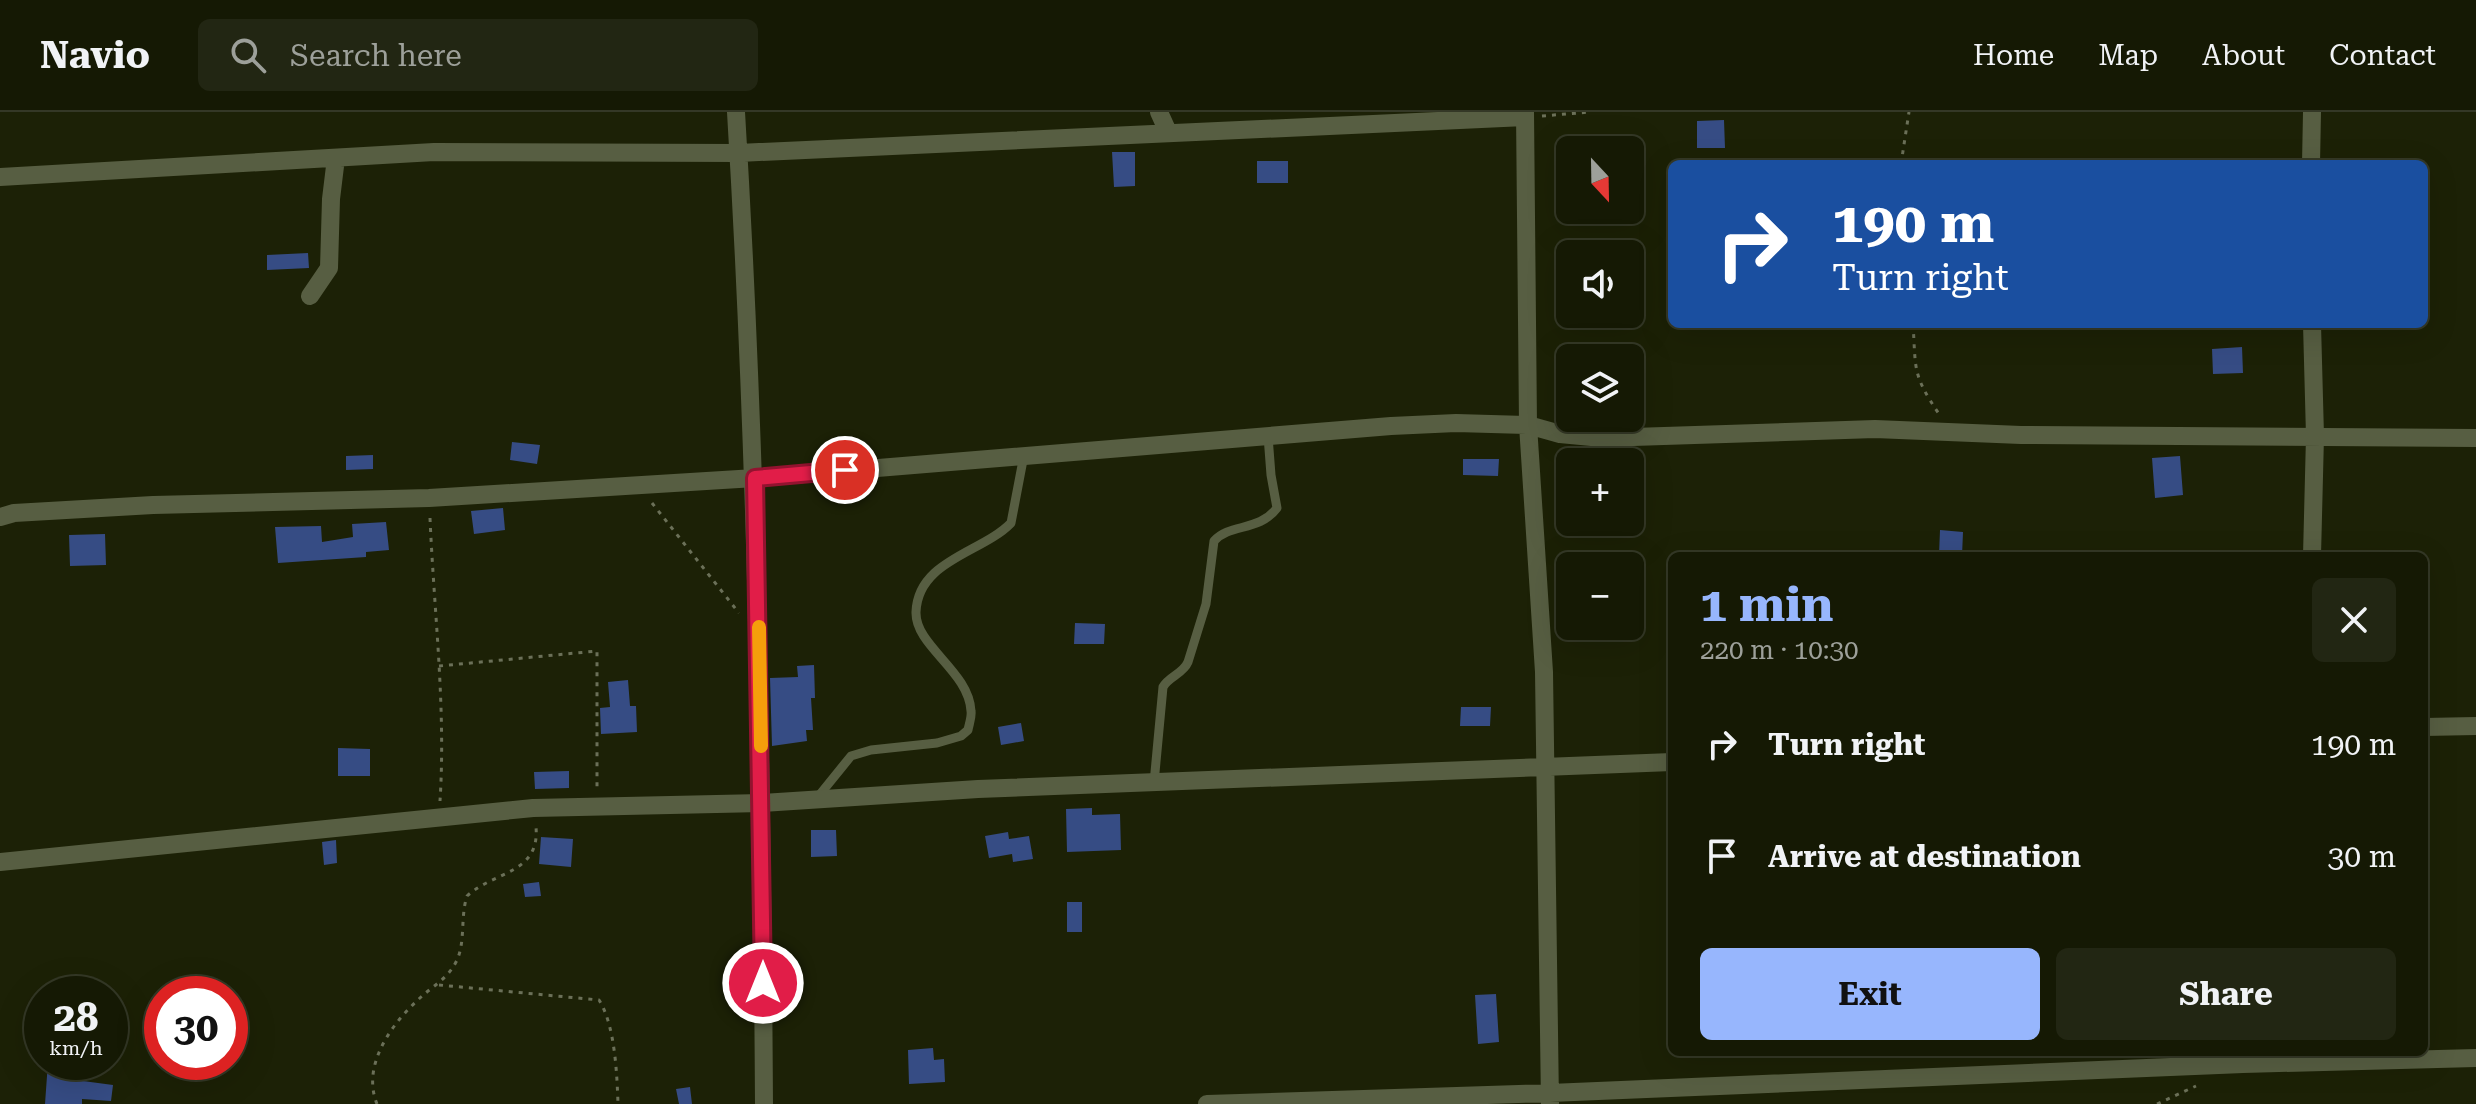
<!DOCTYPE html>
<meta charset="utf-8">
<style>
body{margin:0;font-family:"Roboto Serif",serif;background:#222613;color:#f1f3f6;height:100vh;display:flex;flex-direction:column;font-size:30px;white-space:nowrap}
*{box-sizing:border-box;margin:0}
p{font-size:26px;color:#9da09a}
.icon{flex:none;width:44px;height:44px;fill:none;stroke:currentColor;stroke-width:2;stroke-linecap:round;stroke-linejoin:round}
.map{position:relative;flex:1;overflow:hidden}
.panel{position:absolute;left:1668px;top:440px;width:760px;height:504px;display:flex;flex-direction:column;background:#151904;border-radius:12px;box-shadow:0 8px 32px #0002,0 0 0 2px #343826}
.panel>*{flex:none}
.banner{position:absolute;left:1668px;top:48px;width:760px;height:168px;border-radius:12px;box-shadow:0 8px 32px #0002,0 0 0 2px #343826;background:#1a4fa0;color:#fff;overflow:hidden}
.needle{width:52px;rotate:158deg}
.buttons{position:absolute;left:1556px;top:24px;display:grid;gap:16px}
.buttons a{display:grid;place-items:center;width:88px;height:88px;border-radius:12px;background:#151904;box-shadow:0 8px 32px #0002,0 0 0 2px #343826;font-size:40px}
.speed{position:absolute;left:24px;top:864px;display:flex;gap:16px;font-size:40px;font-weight:700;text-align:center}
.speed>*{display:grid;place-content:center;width:104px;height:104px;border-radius:50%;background:#151904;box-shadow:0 8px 32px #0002,0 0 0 2px #343826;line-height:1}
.speed small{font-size:20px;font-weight:400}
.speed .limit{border:12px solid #d22;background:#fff;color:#111}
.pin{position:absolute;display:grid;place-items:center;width:68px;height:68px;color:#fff;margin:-34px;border:4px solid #fff;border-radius:50%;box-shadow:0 2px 8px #0007}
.me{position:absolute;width:88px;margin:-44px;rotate:0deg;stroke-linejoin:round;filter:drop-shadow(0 0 6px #0008)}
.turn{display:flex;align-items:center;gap:28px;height:168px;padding:0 32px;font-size:36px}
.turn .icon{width:104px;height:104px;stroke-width:2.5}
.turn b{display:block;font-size:56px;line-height:68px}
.round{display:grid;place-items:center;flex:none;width:84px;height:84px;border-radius:12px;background:#222613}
.summary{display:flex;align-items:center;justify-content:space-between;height:136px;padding:0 32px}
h1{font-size:48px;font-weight:700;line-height:60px;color:#97b6fd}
.primary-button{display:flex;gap:16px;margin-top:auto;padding:16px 32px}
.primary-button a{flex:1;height:92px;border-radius:12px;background:#97b6fd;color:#111;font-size:32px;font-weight:700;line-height:92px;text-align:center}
.primary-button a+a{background:#222613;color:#f1f3f6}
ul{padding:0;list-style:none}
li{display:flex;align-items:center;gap:24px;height:112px;padding:0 32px}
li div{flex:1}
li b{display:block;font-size:30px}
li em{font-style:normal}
header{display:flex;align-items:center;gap:48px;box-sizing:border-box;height:112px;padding:0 40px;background:#151904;border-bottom:2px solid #343826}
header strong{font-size:38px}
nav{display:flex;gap:44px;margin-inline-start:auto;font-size:28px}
.search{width:560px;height:72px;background:#222613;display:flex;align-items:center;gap:20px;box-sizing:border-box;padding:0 28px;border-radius:12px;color:#9da09a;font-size:30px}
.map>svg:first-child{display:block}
.building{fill:#364c84}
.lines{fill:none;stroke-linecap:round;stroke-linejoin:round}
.path{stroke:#6b7058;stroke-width:3;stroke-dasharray:4 6;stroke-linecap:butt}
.service{stroke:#575e42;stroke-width:9}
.minor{stroke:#575e42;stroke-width:18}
.route-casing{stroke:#92132f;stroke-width:20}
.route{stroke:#e11d48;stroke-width:14}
.slow{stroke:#f59e0b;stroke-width:14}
</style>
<header>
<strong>Navio</strong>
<div class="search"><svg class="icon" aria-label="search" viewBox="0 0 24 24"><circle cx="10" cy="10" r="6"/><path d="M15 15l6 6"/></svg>Search here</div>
<nav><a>Home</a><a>Map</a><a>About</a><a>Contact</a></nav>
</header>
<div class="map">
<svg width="2476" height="992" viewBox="0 0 2476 992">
<rect width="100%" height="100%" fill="#1c2106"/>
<path class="building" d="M1724 8 1725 36H1697V9Z
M1112 40H1135V74L1114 75Z
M1257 49H1288V71H1257Z
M308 141 309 156 267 158V143Z
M2242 235 2243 261 2213 262 2212 237Z
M512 330 540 333 537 352 510 348Z
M373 343V357L346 358V344Z
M2180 344 2183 383 2155 386 2152 346Z
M1463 347H1499L1498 364 1463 363Z
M503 396 505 418 474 422 471 399Z
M386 410 389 438 366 440V445L278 451 275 415 321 414 322 430 353 425 352 412Z
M1940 418 1963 420 1962 444 1939 443Z
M105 422 106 453 70 454 69 423Z
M1075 511 1105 512 1104 532H1074Z
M814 553 815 586H811L813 618H806L807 629 772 634 770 566 798 565 797 554Z
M628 568 630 594H636L637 620 601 622 600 596 610 595 608 570Z
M1461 595H1491L1490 614H1460Z
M1021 611 1024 629 1001 633 998 615Z
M338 636 370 637V664H338Z
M569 659V676L535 677 534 660Z
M1092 696V703L1120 702 1121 738 1067 740 1066 697Z
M811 718H836L837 744 811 745Z
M1008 720 1009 727 1029 724 1033 747 1013 750 1012 742 989 746 985 724Z
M541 725 573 727 571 755 539 752Z
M336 728 337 751 324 753 322 730Z
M539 770 541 784 525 785 523 772Z
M1067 790H1082V820H1067Z
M1496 882 1499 930 1478 932 1475 883Z
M933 936 934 948 944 947 945 970 909 972 908 938Z
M48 950H83V969L113 973 111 989 82 987V992H45Z
M690 975 692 992H679L676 977Z"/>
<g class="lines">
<path class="path" d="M1542 4 1590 0
M1901 52 1909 0
M1913 212C1916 258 1912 262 1939 302
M652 391 739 501
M430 406C434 500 446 595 440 689
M439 554 597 539V676
M439 873 599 888C615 913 617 962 618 992
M377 992C361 953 392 911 421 885 433 874 448 866 456 850 466 831 460 805 467 784 494 759 540 762 536 715
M2157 992 2196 974"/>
<path class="service" d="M1154 671 1163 575C1169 564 1183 562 1188 550L1206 492 1214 429C1230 411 1259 420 1277 396L1271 363 1268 324
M817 686 851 644 871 638 937 631 961 624 968 618C969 612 972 605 971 599 969 559 915 534 916 500 918 448 982 441 1011 411L1024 343"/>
<path class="minor" d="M736 0C756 331 762 661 764 992
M1159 0 1168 20
M1525 0 1528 313 1544 560 1550 992
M2311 52 2312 0
M0 65 434 40 739 41 1525 5
M310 184 329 156 331 87 336 46
M2312 212 2315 324 2312 444
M0 405 14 401 153 393 429 386 755 366 1391 314 1456 311 1528 313 1560 322 1602 326 1875 317 2021 323 2476 326
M2424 615 2476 614
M0 750 533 696 762 691 978 677 1672 650
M1207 992 1550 981 2243 952 2476 946"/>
</g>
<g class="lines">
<defs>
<path id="route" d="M763 871 755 366 845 358"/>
</defs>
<use href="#route" class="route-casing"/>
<use href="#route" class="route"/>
<path class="slow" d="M759 515 761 634"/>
</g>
</svg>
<div class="buttons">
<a><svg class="needle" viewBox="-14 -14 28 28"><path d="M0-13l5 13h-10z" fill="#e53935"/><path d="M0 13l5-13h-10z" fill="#9da09a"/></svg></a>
<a><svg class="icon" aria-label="sound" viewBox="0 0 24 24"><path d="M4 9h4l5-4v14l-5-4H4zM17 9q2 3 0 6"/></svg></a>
<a><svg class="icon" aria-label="layers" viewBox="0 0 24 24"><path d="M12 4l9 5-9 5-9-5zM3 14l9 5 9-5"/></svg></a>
<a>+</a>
<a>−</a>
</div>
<div class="speed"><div>28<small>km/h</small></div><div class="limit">30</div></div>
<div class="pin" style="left:845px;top:358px;background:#d93025"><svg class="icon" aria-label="arrive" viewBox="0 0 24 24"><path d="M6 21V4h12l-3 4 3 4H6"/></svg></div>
<svg class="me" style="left:763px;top:871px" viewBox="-20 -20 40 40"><circle r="17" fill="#e11d48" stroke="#fff" stroke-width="3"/><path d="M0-11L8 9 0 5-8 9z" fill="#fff"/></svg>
<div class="banner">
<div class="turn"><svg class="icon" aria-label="right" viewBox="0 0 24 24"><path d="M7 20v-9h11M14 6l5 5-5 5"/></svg><div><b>190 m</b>Turn right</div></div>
</div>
<section class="panel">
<div class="summary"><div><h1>1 min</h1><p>220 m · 10:30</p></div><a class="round"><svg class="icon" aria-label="close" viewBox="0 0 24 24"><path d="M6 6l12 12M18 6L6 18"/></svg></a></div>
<ul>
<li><svg class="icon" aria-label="right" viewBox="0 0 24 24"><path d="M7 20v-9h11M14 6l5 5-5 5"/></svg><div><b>Turn right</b></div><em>190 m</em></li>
<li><svg class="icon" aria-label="arrive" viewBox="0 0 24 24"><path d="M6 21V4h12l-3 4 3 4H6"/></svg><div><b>Arrive at destination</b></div><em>30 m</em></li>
</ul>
<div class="primary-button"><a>Exit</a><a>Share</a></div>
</section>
</div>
